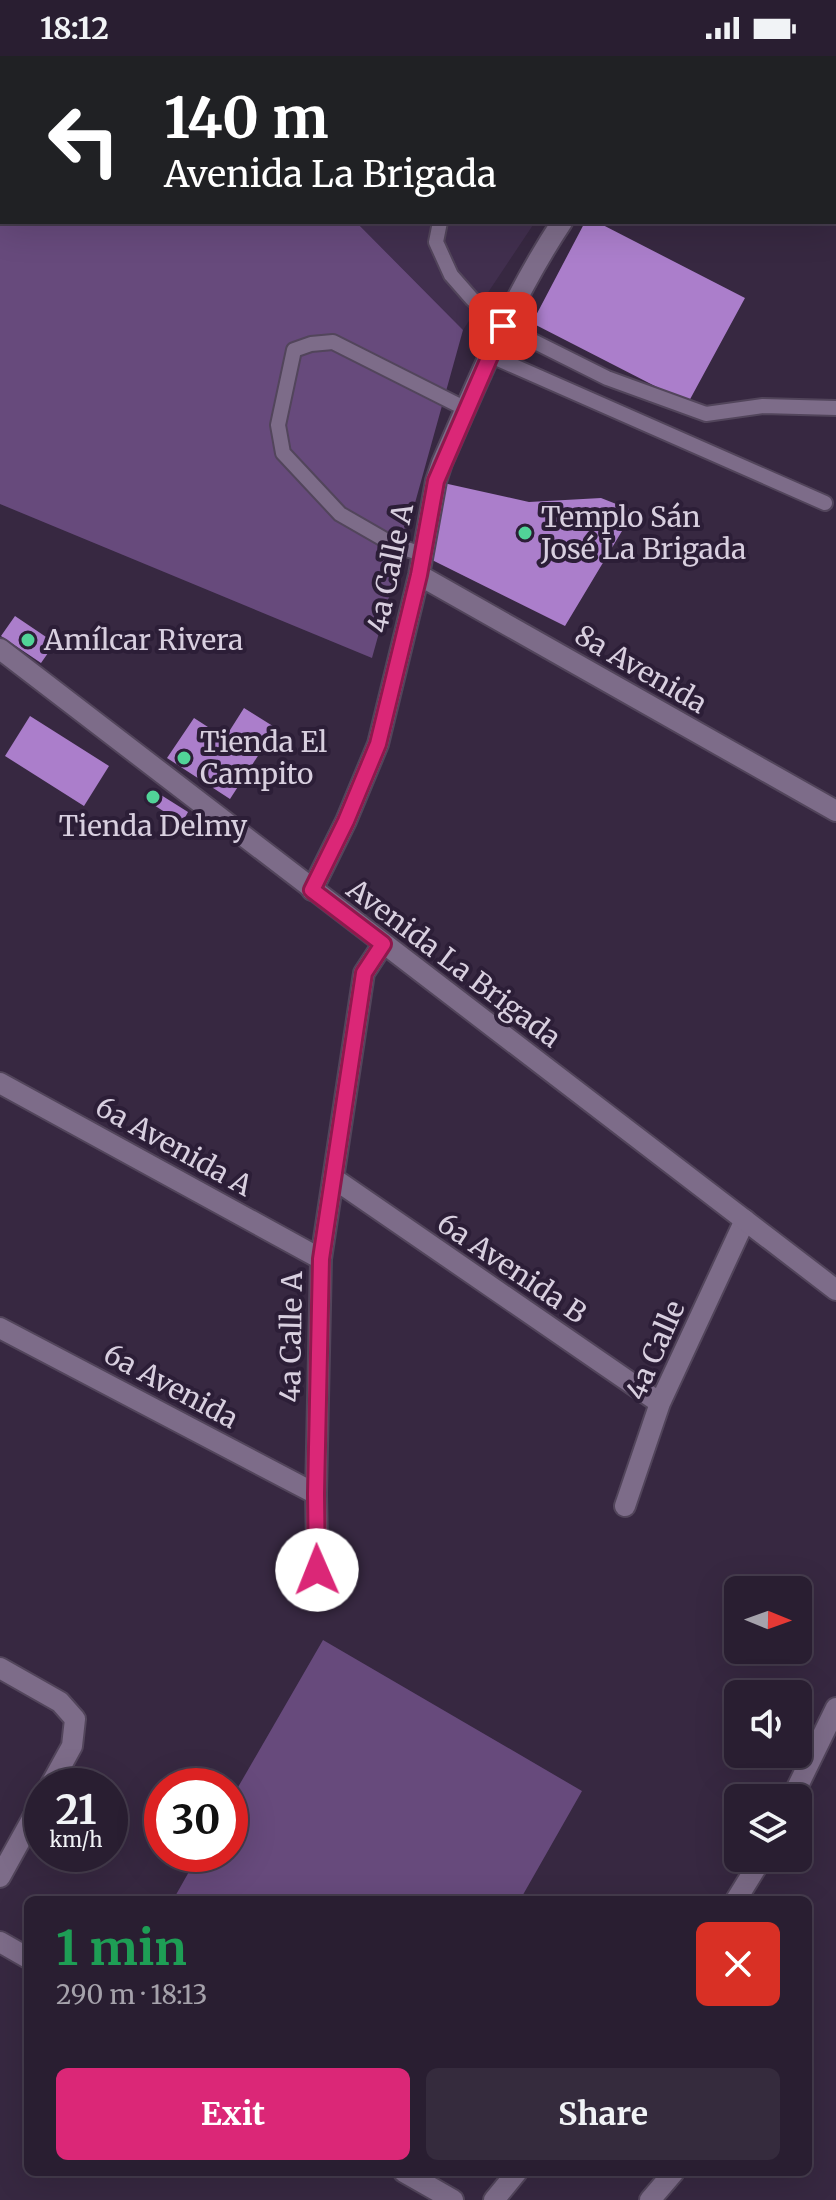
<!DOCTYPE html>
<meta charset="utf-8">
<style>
body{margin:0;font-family:Merriweather,serif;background:#352b3d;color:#f1f3f6;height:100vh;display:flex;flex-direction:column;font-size:30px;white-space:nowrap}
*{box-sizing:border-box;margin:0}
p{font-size:26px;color:#a5a2ab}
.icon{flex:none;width:44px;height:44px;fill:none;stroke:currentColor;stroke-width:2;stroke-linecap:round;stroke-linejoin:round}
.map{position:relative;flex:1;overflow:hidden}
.side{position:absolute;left:24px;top:1840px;width:788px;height:280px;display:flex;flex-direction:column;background:#291e31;border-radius:12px;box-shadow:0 8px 32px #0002,0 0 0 2px #453c4d}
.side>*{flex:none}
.hud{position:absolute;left:0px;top:0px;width:836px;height:168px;box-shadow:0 8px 32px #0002,0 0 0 2px #453c4d;background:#202124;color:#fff;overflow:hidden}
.needle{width:52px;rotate:91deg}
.fabs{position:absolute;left:724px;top:1520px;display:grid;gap:16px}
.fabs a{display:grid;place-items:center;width:88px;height:88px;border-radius:12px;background:#291e31;box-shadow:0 8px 32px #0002,0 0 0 2px #453c4d;font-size:40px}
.speed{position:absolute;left:24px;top:1712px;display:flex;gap:16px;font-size:40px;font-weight:700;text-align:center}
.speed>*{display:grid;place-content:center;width:104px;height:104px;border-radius:50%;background:#291e31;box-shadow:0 8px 32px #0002,0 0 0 2px #453c4d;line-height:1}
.speed small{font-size:20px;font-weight:400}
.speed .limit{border:12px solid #d22;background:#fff;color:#111}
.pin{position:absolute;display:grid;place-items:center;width:68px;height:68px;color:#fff;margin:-34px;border-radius:16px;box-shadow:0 4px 12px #0006}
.me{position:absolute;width:88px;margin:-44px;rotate:359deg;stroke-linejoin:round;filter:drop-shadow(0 0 6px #0008)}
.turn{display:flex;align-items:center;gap:28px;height:168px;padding:0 32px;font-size:36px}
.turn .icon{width:104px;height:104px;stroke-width:2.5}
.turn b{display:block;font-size:56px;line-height:68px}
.round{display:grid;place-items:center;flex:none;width:84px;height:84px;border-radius:12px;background:#352b3d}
.overview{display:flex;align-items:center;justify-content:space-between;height:136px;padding:0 32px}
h1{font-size:48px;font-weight:700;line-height:60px;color:#1e9e55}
.cta{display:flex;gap:16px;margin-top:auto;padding:16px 32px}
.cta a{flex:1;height:92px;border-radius:12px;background:#db2777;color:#fff;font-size:32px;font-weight:700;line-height:92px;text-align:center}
.cta a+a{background:#352b3d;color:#f1f3f6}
.status{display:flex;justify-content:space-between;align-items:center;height:56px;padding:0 40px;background:#291e31;direction:ltr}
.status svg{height:22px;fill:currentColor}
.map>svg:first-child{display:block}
.built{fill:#412f4e}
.green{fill:#674a7c}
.building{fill:#ab7ecb}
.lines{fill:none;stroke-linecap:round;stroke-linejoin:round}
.service-casing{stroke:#52455b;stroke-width:18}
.minor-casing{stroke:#52455b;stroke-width:24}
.secondary-casing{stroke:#52455b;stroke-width:24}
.service{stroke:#7d6c89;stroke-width:14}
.minor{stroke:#7d6c89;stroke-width:20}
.secondary{stroke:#7d6c89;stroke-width:20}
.route-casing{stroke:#8e194d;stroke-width:20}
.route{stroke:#db2777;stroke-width:14}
.poi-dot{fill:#51d398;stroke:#2c1e37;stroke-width:3}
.labels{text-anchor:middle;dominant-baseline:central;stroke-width:8;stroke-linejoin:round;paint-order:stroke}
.poi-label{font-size:28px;fill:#d8cfdf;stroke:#2c1e37;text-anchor:start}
.street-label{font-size:28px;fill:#d8cfdf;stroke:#2c1e37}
</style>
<div class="status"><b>18:12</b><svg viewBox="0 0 49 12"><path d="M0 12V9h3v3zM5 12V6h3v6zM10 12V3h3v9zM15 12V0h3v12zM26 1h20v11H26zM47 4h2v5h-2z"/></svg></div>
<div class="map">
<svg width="836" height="2144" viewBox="0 0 836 2144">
<rect width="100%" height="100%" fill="#372841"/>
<path class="built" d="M192 0H646L644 2Z
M356 166H535L463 274Z"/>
<path class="green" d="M0 0 194 2H2V166H356L463 274 372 602 0 448Z
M323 1584 582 1735 520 1844H173L199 1798H230V1745Z"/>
<path class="building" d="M585 166H597L745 242 688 347 532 267Z
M439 426 529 446 601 442 634 455 565 570 424 500Z
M15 560 55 587 41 607 1 580Z
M244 652 276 672 230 743 167 702 194 662 225 682Z
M30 660 109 710 84 750 5 700Z
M153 734 188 756 182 767 146 744Z"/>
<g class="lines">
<defs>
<path id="service" d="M440 166 436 186 451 219 472 243 503 270 607 322 706 358 763 350 836 352
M489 299 825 447
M422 498 394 489 340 458 283 397 278 369 294 294 311 288 333 286 466 353"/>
<path id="minor" d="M776 0 779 2
M695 2 697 0
M834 38 836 39
M419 519 836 755
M312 834 346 765 378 688 419 519 436 425 442 407C478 325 512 241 562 166
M0 1027 321 1203
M333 1122 660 1347
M0 1272 316 1438
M625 1450 660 1347 745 1164
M318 1539 316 1438 321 1203 364 917 383 888
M0 1612 60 1646 75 1663 72 1690 50 1730
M792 1742 836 1652
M0 1821 42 1745
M736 1844 762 1802
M0 1886 28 1902
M404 2116 453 2144
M494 2144 517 2116
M650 2144 674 2116"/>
<path id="secondary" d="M0 593 836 1234"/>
</defs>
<use href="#service" class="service-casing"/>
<use href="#minor" class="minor-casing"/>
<use href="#secondary" class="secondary-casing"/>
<use href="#service" class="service"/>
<use href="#minor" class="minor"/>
<use href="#secondary" class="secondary"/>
</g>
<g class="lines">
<defs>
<path id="route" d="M317 1514 316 1438 321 1203 364 917 383 888 312 834 346 765 378 688 419 519 436 425 503 270"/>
</defs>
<use href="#route" class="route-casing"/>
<use href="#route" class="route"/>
</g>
<g class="poi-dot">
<circle cx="525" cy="477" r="8"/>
<circle cx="28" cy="584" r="8"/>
<circle cx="184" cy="702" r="8"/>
<circle cx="153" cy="741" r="8"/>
</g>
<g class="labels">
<g class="poi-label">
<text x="541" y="461">Templo Sán<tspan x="541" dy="32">José La Brigada</tspan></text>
<text x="44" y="584">Amílcar Rivera</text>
<text x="200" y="686">Tienda El<tspan x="200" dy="32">Campito</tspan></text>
<text x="153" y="770" text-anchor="middle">Tienda Delmy</text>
</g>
<g class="street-label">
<text transform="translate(390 512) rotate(-78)">4a Calle A</text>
<text transform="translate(641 613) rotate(30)">8a Avenida</text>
<text transform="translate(454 907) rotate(37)">Avenida La Brigada</text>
<text transform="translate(174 1090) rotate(29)">6a Avenida A</text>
<text transform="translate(512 1212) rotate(34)">6a Avenida B</text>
<text transform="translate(291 1281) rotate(-89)">4a Calle A</text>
<text transform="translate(655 1294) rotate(-66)">4a Calle</text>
<text transform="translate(171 1330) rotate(28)">6a Avenida</text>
</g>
</g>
</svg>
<div class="fabs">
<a><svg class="needle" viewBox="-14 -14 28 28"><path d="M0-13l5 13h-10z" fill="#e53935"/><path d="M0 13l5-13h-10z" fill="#a5a2ab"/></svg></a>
<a><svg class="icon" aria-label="sound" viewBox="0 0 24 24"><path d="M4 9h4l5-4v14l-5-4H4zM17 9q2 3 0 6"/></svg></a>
<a><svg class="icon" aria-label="layers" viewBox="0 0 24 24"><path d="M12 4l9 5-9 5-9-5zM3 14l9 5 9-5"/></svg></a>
</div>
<div class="speed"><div>21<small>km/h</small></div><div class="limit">30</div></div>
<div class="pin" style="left:503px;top:270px;background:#d93025"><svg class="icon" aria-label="arrive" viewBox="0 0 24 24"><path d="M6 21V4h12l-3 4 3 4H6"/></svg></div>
<svg class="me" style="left:317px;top:1514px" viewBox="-20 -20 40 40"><circle r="19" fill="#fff"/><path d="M0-13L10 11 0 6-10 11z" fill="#db2777"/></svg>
<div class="hud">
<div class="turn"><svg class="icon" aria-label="left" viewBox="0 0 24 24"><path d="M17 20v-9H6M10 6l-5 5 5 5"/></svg><div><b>140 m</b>Avenida La Brigada</div></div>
</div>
<section class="side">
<div class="overview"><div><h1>1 min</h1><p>290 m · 18:13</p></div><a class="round" style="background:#d93025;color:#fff"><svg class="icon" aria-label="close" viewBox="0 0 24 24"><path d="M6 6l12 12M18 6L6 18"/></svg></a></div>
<div class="cta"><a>Exit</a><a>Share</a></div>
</section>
</div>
